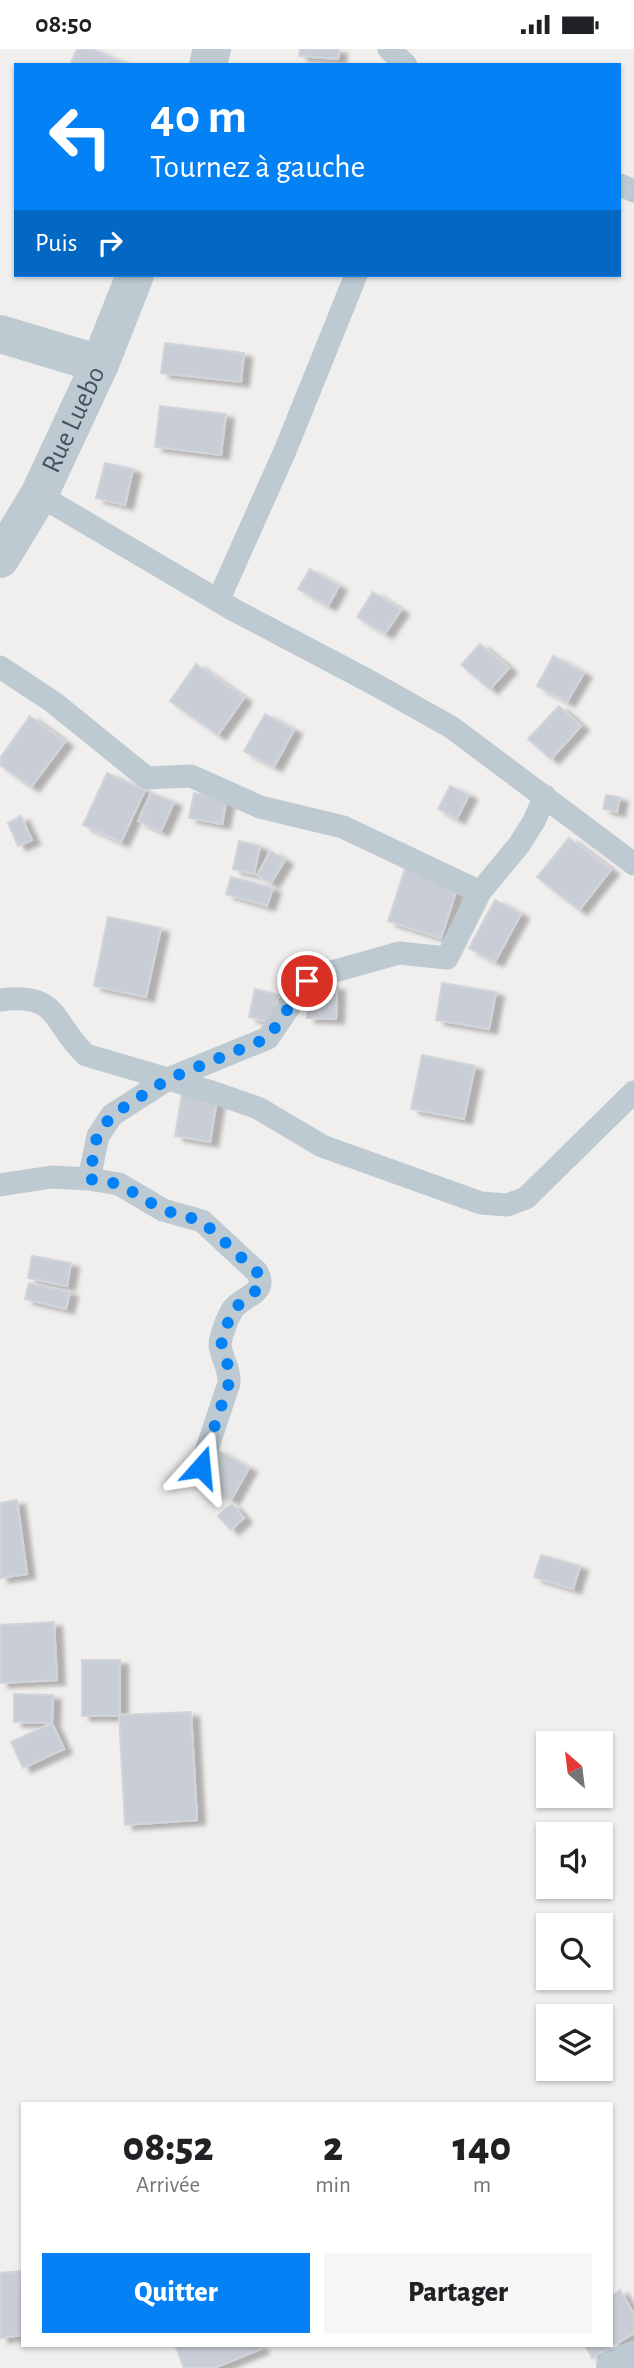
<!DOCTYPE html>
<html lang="fr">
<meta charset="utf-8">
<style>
body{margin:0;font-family:"Alegreya Sans",sans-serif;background:#f6f6f6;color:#202124;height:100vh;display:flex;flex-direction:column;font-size:26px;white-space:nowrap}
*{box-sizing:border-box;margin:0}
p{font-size:23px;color:#757577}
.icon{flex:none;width:38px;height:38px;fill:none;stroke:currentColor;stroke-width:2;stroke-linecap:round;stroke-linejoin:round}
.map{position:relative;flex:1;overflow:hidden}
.panel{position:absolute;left:21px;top:2053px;width:592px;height:245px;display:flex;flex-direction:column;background:#fff;border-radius:0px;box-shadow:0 2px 5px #0004}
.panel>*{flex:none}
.guide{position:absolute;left:14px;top:14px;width:607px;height:214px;border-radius:0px;box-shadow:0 2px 5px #0004;background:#0481f5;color:#fff;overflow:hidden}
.needle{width:46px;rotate:332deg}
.tools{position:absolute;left:536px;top:1682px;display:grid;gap:14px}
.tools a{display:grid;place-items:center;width:77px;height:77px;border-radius:0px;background:#fff;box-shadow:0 2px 5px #0004;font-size:35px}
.pin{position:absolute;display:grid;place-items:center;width:60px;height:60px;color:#fff;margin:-30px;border:4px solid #fff;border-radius:50%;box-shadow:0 2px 7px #0007}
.me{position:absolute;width:77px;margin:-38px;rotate:18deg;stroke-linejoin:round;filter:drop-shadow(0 0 5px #0008)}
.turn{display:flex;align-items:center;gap:24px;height:147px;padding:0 21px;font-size:32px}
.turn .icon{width:91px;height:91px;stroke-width:2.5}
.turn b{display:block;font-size:49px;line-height:60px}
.then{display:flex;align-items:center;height:66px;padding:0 21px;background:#0003;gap:14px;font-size:26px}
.eta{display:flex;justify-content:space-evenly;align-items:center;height:119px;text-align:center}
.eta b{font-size:42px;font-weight:800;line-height:49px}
.cta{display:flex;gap:14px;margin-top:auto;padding:14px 21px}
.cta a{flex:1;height:80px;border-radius:0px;background:#0481f5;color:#fff;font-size:28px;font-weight:800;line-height:80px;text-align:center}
.cta a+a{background:#f6f6f6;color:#202124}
.status{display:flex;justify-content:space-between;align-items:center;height:49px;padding:0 35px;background:#fff;direction:ltr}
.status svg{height:19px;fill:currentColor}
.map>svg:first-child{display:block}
.building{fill:#c9cdd5;stroke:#d1d5db;stroke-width:2;filter:url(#shadow)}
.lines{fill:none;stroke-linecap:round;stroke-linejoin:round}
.service{stroke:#bdcad2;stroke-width:23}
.minor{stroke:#bdcad2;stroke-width:38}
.tertiary{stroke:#bdcad2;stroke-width:38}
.route{stroke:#0481f5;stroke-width:12;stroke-dasharray:0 21.6}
.labels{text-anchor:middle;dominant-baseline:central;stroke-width:6;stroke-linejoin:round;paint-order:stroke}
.street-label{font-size:28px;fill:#44545e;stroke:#fff}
</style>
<div class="status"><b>08:50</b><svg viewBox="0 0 49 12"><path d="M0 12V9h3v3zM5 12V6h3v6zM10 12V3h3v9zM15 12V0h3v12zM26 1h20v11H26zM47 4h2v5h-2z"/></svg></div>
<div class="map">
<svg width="634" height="2319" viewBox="0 0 634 2319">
<defs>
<filter id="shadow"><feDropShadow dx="8" dy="4.5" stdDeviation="2" flood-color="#0004"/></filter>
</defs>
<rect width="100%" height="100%" fill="#f1eeee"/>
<path class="building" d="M77 0H93L129 16H70Z
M300 0H339L338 10 299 7Z
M165 294 244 304 241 333 161 324Z
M160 357 226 365 221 406 155 398Z
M105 414 133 420 125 456 96 449Z
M310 520 339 537 328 557 298 540Z
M373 543 401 561 385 585 357 568Z
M480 595 509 619 490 640 461 616Z
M553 607 584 624 567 653 537 637Z
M196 615 244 649 218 686 170 652Z
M559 657 581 677 551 710 528 690Z
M265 665 294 681 274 718 244 702Z
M30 667 65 693 31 738 0 716V709Z
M107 724 145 741 121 793 83 776Z
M450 737 469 746 457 770 438 760Z
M151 744 174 753 161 782 138 772Z
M194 744 227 749 222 775 189 769Z
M606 746 620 748 617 763 603 760Z
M21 767 32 791 18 797 8 774Z
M569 789 611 821 579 861 537 828Z
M239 792 260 797 254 825 233 820Z
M271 802 285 811 271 834 257 826Z
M405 820 458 837 441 889 388 872Z
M231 828 273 839 267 857 226 845Z
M495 851 521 865 495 913 469 899Z
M108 868 161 879 146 948 94 937Z
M442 934 496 943 489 980 436 971Z
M308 937H337L336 970 307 969Z
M255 940 279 946 272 974 249 968Z
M422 1006 475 1017 464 1070 411 1060Z
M182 1045 217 1051 210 1093 175 1087Z
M32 1207 71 1214 67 1237 28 1229Z
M29 1234 70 1243 66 1260 25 1250Z
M217 1401 249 1419 231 1451 199 1433Z
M17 1451 27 1525 0 1529V1454Z
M232 1455 244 1469 231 1481 218 1467Z
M541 1506 580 1517 573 1540 534 1528Z
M54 1573 57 1631 0 1634V1576Z
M82 1611H120V1667H82Z
M14 1645 53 1646 52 1674 14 1673Z
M191 1663 197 1771 125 1776 119 1666Z
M52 1674 64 1700 23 1719 11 1693Z
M21 2222 23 2286 0 2289V2224Z
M620 2241 634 2265V2284L592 2309 585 2296H611V2247Z
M175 2296H259L261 2300 214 2319H184Z"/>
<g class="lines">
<path class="service" d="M389 0 406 16
M620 136 634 142
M39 446 234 561 367 631 451 678 634 815
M218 552 285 402 356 226
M0 618 53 653 147 729 191 727 260 758 343 778 480 843
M0 951C61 943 51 974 86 1006L212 1043 258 1059 322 1097 481 1154 507 1156 526 1149 634 1043
M89 1130 98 1087 112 1066 168 1030 268 989 307 932 328 924 399 904 447 909 480 843 519 796 534 772 545 747
M0 1136 52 1128 89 1130 119 1135 163 1161 202 1172 257 1223C269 1245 243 1246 233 1260 228 1267 220 1288 220 1297 222 1310 230 1320 229 1334L201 1418"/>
<path class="minor" d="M0 285 100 315
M615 2319 634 2311"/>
<g class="tertiary">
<path d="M208 16 212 0"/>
<path id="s1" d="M0 510 39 446 100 315 135 226"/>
</g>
</g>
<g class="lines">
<path class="route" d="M201 1418 229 1334 230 1324 221 1292 233 1260 253 1245 261 1234 257 1223 202 1172 163 1161 119 1135 89 1130 97 1087 112 1066 168 1030 268 989 307 932"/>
</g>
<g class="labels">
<g class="street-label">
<text stroke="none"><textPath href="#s1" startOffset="158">Rue Luebo</textPath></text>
</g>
</g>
</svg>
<div class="tools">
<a><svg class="needle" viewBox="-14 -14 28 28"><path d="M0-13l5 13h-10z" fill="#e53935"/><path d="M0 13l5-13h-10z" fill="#757577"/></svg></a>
<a><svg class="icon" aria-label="sound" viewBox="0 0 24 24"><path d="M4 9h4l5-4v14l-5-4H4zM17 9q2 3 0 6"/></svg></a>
<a><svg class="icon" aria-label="search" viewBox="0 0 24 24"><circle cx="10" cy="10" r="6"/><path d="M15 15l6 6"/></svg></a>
<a><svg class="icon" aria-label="layers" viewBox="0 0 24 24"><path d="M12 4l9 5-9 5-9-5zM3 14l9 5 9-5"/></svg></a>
</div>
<div class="pin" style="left:307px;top:932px;background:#d93025"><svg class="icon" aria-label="arrive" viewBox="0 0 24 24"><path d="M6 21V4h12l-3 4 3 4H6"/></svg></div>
<svg class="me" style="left:201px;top:1418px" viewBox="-20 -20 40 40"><path d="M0-17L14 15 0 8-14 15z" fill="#0481f5" stroke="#fff" stroke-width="4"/></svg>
<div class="guide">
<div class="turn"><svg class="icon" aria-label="left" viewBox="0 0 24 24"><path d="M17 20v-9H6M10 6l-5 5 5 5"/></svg><div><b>40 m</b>Tournez à gauche</div></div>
<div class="then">Puis<svg class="icon" aria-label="right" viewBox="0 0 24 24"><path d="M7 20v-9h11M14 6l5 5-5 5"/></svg></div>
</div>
<section class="panel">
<div class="eta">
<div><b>08:52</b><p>Arrivée</p></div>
<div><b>2</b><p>min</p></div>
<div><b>140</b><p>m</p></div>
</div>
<div class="cta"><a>Quitter</a><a>Partager</a></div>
</section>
</div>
